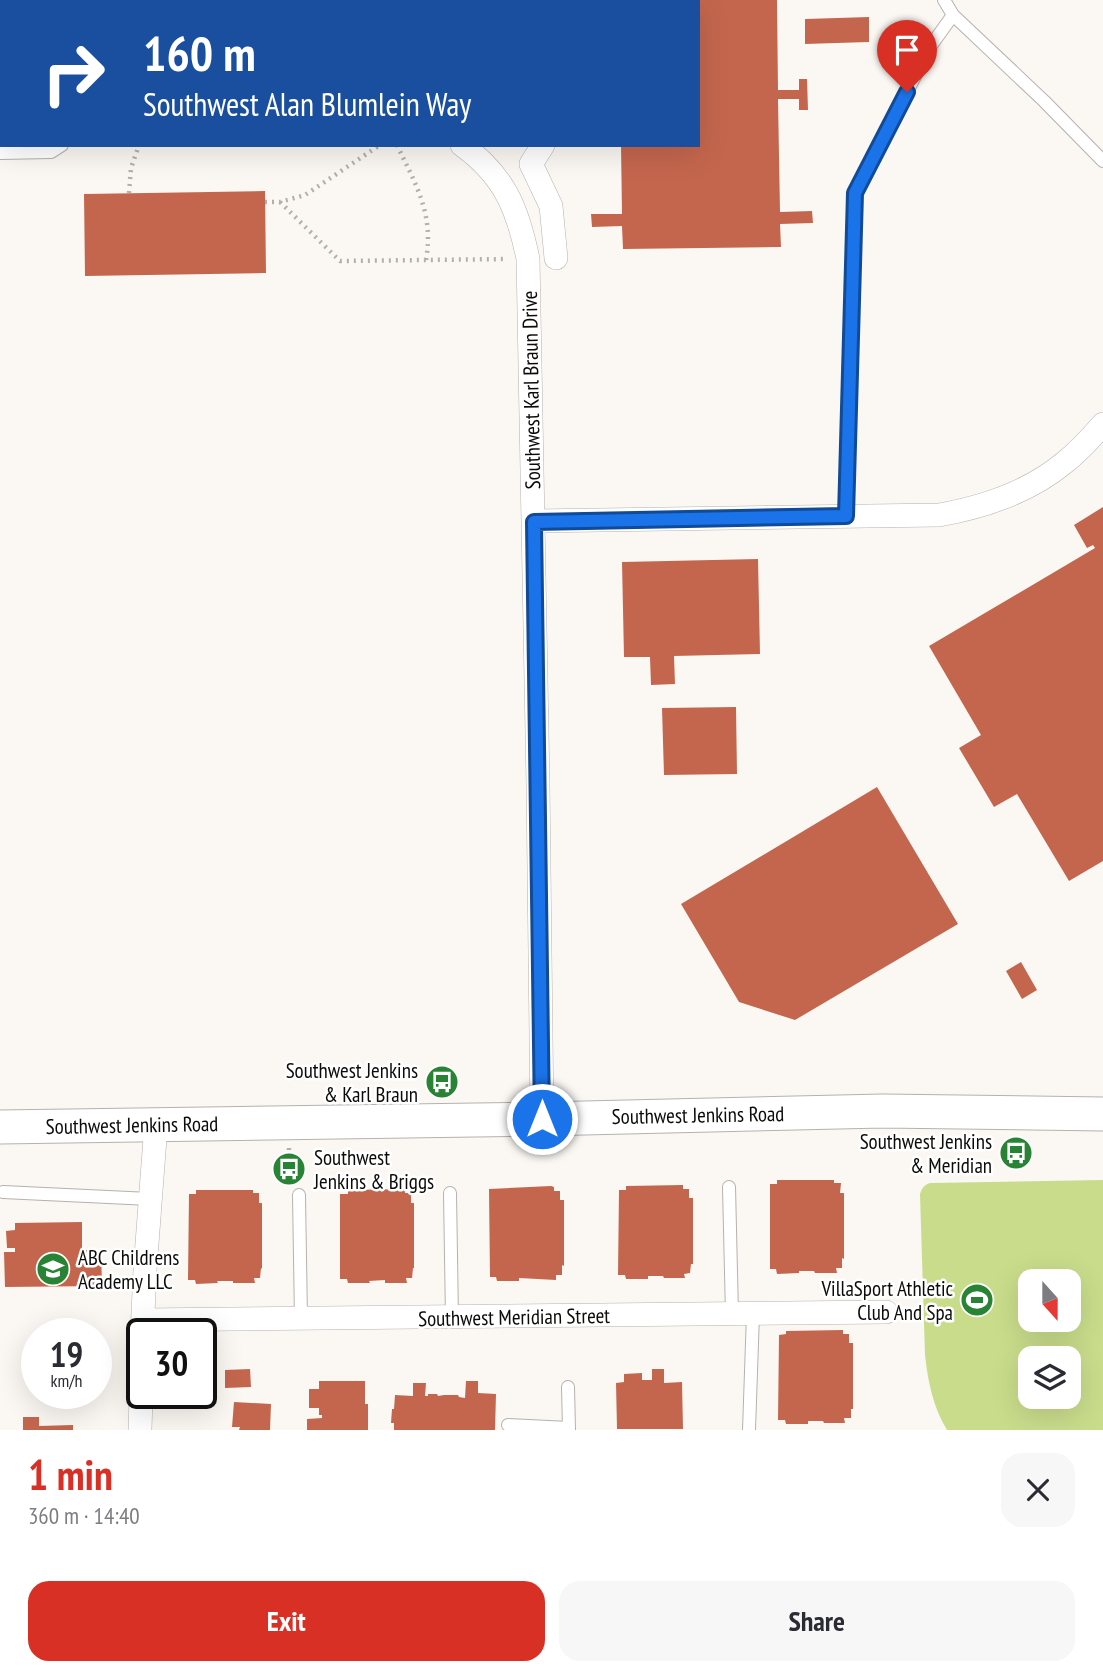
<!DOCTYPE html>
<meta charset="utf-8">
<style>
body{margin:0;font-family:"PT Sans Narrow",sans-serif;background:#f7f7f7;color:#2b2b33;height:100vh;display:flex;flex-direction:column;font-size:26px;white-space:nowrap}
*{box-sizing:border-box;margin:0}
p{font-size:23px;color:#7c7c81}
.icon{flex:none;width:38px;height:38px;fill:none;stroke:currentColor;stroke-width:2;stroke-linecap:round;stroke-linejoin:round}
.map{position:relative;height:1430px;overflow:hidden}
.panel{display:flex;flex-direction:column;background:#fff;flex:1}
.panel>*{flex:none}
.banner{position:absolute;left:0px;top:0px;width:700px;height:147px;box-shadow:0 7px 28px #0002;background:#1a4fa0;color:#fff;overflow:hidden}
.needle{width:46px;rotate:159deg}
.controls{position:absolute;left:1018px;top:1269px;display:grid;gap:14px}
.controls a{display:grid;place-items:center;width:63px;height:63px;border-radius:14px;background:#fff;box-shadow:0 7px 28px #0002;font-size:35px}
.speed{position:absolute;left:21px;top:1318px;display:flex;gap:14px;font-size:35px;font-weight:700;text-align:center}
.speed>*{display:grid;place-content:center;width:91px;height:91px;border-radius:50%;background:#fff;box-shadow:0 7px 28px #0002;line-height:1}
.speed small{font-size:18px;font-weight:400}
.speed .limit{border:4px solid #111;border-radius:10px;background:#fff;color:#111}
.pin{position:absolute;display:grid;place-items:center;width:60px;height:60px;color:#fff;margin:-72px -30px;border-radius:50% 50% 50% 0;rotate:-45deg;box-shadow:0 0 7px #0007}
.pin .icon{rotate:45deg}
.me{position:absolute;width:77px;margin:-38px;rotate:0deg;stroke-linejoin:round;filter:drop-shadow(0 0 5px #0008)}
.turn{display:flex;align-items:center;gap:24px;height:147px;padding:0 28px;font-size:32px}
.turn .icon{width:91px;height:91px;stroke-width:2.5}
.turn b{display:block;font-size:49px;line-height:60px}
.round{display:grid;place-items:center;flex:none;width:74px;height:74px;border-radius:21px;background:#f7f7f7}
.headline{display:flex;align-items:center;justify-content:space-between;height:119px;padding:0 28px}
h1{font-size:42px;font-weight:600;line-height:52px;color:#d93025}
.button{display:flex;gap:14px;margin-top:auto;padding:14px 28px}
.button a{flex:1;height:80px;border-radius:21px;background:#d93025;color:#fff;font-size:28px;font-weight:600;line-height:80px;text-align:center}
.button a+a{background:#f7f7f7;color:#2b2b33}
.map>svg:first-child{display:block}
.green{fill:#c9dc8b;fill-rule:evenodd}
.building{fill:#c4664e}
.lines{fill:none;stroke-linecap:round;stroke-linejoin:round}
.lane-casing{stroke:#b5b2ae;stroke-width:14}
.street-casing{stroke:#b5b2ae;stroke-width:24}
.secondary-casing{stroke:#b5b2ae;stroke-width:35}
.path{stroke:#b2afac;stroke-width:4.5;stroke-dasharray:2 5;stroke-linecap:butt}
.lane{stroke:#fff;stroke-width:12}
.street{stroke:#fff;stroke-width:23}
.secondary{stroke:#fff;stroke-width:33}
.route-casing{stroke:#114b97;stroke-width:18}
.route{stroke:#1a73e8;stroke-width:12}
.labels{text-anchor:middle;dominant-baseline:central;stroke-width:5;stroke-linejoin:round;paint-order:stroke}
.street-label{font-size:21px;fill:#0c0b0a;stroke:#fff}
.poi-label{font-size:21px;fill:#0c0b0a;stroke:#fff;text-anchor:end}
</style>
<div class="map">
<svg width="1103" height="1430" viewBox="0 0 1103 1430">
<rect width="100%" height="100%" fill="#fbf8f4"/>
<path class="green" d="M1103 1180V1430H947C933 1407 928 1382 925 1355L920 1194C922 1188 924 1185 930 1183ZM1031 1281H1069V1320H1031ZM1031 1358H1069V1396H1031Z"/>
<path class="building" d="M698 0H777L778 90H799V79H807L808 110H799V99H778L780 212 812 211 813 223 780 224 781 247 623 249 622 226 592 227 591 214H622L621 145H698Z
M869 17V42L805 44V19Z
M265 191 266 273 85 276 84 194Z
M1103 507V861L1069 881 1017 794 994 807 959 748 981 735 929 646 1095 548 1093 545 1087 548 1074 525Z
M758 559 760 654 674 656 675 684 651 685 650 657H624L622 562Z
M736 707 737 774 664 775 662 708Z
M877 787 958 924 795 1020 739 1002 681 904Z
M1021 962 1037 990 1022 999 1006 971Z
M777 1180H834V1183H841L840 1193H844V1259L842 1258V1268H836L837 1273H815L814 1271H799V1273L777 1274 776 1269H770V1184H777Z
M683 1185V1189H689V1198H693V1264H691L690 1273 684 1274 685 1278H664L663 1276H648V1279H626L625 1275H618L619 1190H626V1186Z
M551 1186 554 1187V1191H560V1200H564V1266L562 1265V1275H556V1280L519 1278V1281H497L496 1277H490L489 1189Z
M405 1189V1193H411V1203H414V1268H413L412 1278H406L407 1283H385V1280L369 1281 370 1283H348L347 1279H340V1194H348V1190Z
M196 1190H253V1193H259V1203H262V1269L261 1268 260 1278H254L255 1283H233V1281H217L218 1283 196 1284 195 1280H188L189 1194H196Z
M82 1222V1250H101L102 1286 5 1287 4 1252H15V1248H7L6 1231 15 1230V1223Z
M843 1330V1334H849V1343H853V1409H851V1418H844L845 1423H824L823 1421H808V1424H786L785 1420H778L779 1335 786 1334V1331Z
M250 1369 251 1387 225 1388V1370Z
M652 1369H664V1383L682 1382 683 1429H617L616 1383 624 1382V1374L642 1373V1380H652Z
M319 1381H365V1404H368V1430H307V1419L322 1418V1415H319V1408H309V1389H319Z
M466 1381H478V1393L496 1394 495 1430H394V1423H391L392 1409H394L395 1395 413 1396V1383H426L425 1396H428V1394H437L438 1396 444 1395H458L459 1397 465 1398Z
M234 1402 271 1404 270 1430H239L240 1427H232Z
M23 1417H39V1426L73 1425V1430H23Z"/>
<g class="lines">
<defs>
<path id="lane" d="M944 0 953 15 1044 101 1103 161
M0 153 51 152 62 145
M846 516 855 193 930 47 953 15
M729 1187 732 1314
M3 1192 150 1199
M450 1193 452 1318
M299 1195 301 1320
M568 1387 569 1430
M508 1425 569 1428
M749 1430 753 1314"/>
<path id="street" d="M485 0V2
M130 2V0
M536 2V0
M0 29H2
M462 145C505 176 518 210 528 259L538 785 542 1119
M543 145 531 164 551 206 556 258
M534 521 939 515C984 507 1029 492 1064 463 1079 451 1091 438 1103 424
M143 1320 886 1312
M142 1334 145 1270 156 1125
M140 1430 142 1364"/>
<path id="secondary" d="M0 1127 542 1119 883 1111 1103 1114"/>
</defs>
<use href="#lane" class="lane-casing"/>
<use href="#street" class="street-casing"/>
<use href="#secondary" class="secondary-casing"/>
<path class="path" d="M317 0 318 2
M178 2 179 0
M397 145C416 185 434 214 426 260
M129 193 131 168 139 145
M265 202H280L305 195 380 145
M280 202 340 261 507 259
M289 1148V1169"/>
<use href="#lane" class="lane"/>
<use href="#street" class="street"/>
<use href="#secondary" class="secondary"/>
</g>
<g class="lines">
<defs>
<path id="route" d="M542 1119 534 522 846 516 855 193 907 92"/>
</defs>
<use href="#route" class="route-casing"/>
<use href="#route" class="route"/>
</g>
<defs>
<symbol id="bus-disc" viewBox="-11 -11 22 22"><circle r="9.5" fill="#288334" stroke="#fff"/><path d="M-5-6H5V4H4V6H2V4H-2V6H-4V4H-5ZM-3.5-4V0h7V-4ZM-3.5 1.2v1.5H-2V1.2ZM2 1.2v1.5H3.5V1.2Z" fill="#fff"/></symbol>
<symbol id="school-disc" viewBox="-11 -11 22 22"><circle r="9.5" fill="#288334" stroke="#fff"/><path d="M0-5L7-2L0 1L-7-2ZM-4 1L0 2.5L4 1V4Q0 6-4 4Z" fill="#fff"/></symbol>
<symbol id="stadium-disc" viewBox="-11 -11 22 22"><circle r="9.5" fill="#288334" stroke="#fff"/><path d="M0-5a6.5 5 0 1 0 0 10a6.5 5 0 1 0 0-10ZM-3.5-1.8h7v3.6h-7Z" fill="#fff"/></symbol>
</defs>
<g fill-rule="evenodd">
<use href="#bus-disc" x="423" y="1063" width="38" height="38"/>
<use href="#bus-disc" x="997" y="1134" width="38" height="38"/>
<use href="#bus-disc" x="270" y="1150" width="38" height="38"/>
<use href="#school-disc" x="34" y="1250" width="38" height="38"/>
<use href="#stadium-disc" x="958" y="1281" width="38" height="38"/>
</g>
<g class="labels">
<g class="street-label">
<text transform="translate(531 390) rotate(-91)">Southwest Karl Braun Drive</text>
<text transform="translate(698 1115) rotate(-1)">Southwest Jenkins Road</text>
<text transform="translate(132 1125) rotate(-1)">Southwest Jenkins Road</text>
<text transform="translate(514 1317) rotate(-1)">Southwest Meridian Street</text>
</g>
<g class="poi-label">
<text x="418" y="1070">Southwest Jenkins<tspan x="418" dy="24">&amp; Karl Braun</tspan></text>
<text x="992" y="1141">Southwest Jenkins<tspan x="992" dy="24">&amp; Meridian</tspan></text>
<text x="314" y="1157" text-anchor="start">Southwest<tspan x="314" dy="24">Jenkins &amp; Briggs</tspan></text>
<text x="78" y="1257" text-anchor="start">ABC Childrens<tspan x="78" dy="24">Academy LLC</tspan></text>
<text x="953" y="1288">VillaSport Athletic<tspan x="953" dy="24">Club And Spa</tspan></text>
</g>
</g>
</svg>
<div class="controls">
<a><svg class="needle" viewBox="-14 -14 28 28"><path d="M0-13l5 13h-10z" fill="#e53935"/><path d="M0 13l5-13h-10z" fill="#7c7c81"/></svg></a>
<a><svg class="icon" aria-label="layers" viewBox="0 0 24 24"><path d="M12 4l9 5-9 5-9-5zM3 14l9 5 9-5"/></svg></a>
</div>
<div class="speed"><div>19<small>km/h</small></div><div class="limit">30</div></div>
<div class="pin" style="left:907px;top:92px;background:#d93025"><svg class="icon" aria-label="arrive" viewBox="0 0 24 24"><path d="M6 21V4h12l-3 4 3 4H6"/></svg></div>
<svg class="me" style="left:542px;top:1119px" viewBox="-20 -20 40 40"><circle r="17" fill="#1a73e8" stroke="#fff" stroke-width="3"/><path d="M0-11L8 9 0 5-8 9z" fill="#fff"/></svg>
<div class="banner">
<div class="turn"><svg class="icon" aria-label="right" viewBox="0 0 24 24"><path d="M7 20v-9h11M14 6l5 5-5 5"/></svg><div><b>160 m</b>Southwest Alan Blumlein Way</div></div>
</div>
</div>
<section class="panel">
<div class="headline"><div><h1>1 min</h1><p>360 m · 14:40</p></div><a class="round"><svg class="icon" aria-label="close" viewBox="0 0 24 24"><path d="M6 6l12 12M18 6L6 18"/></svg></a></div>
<div class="button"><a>Exit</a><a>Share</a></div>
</section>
